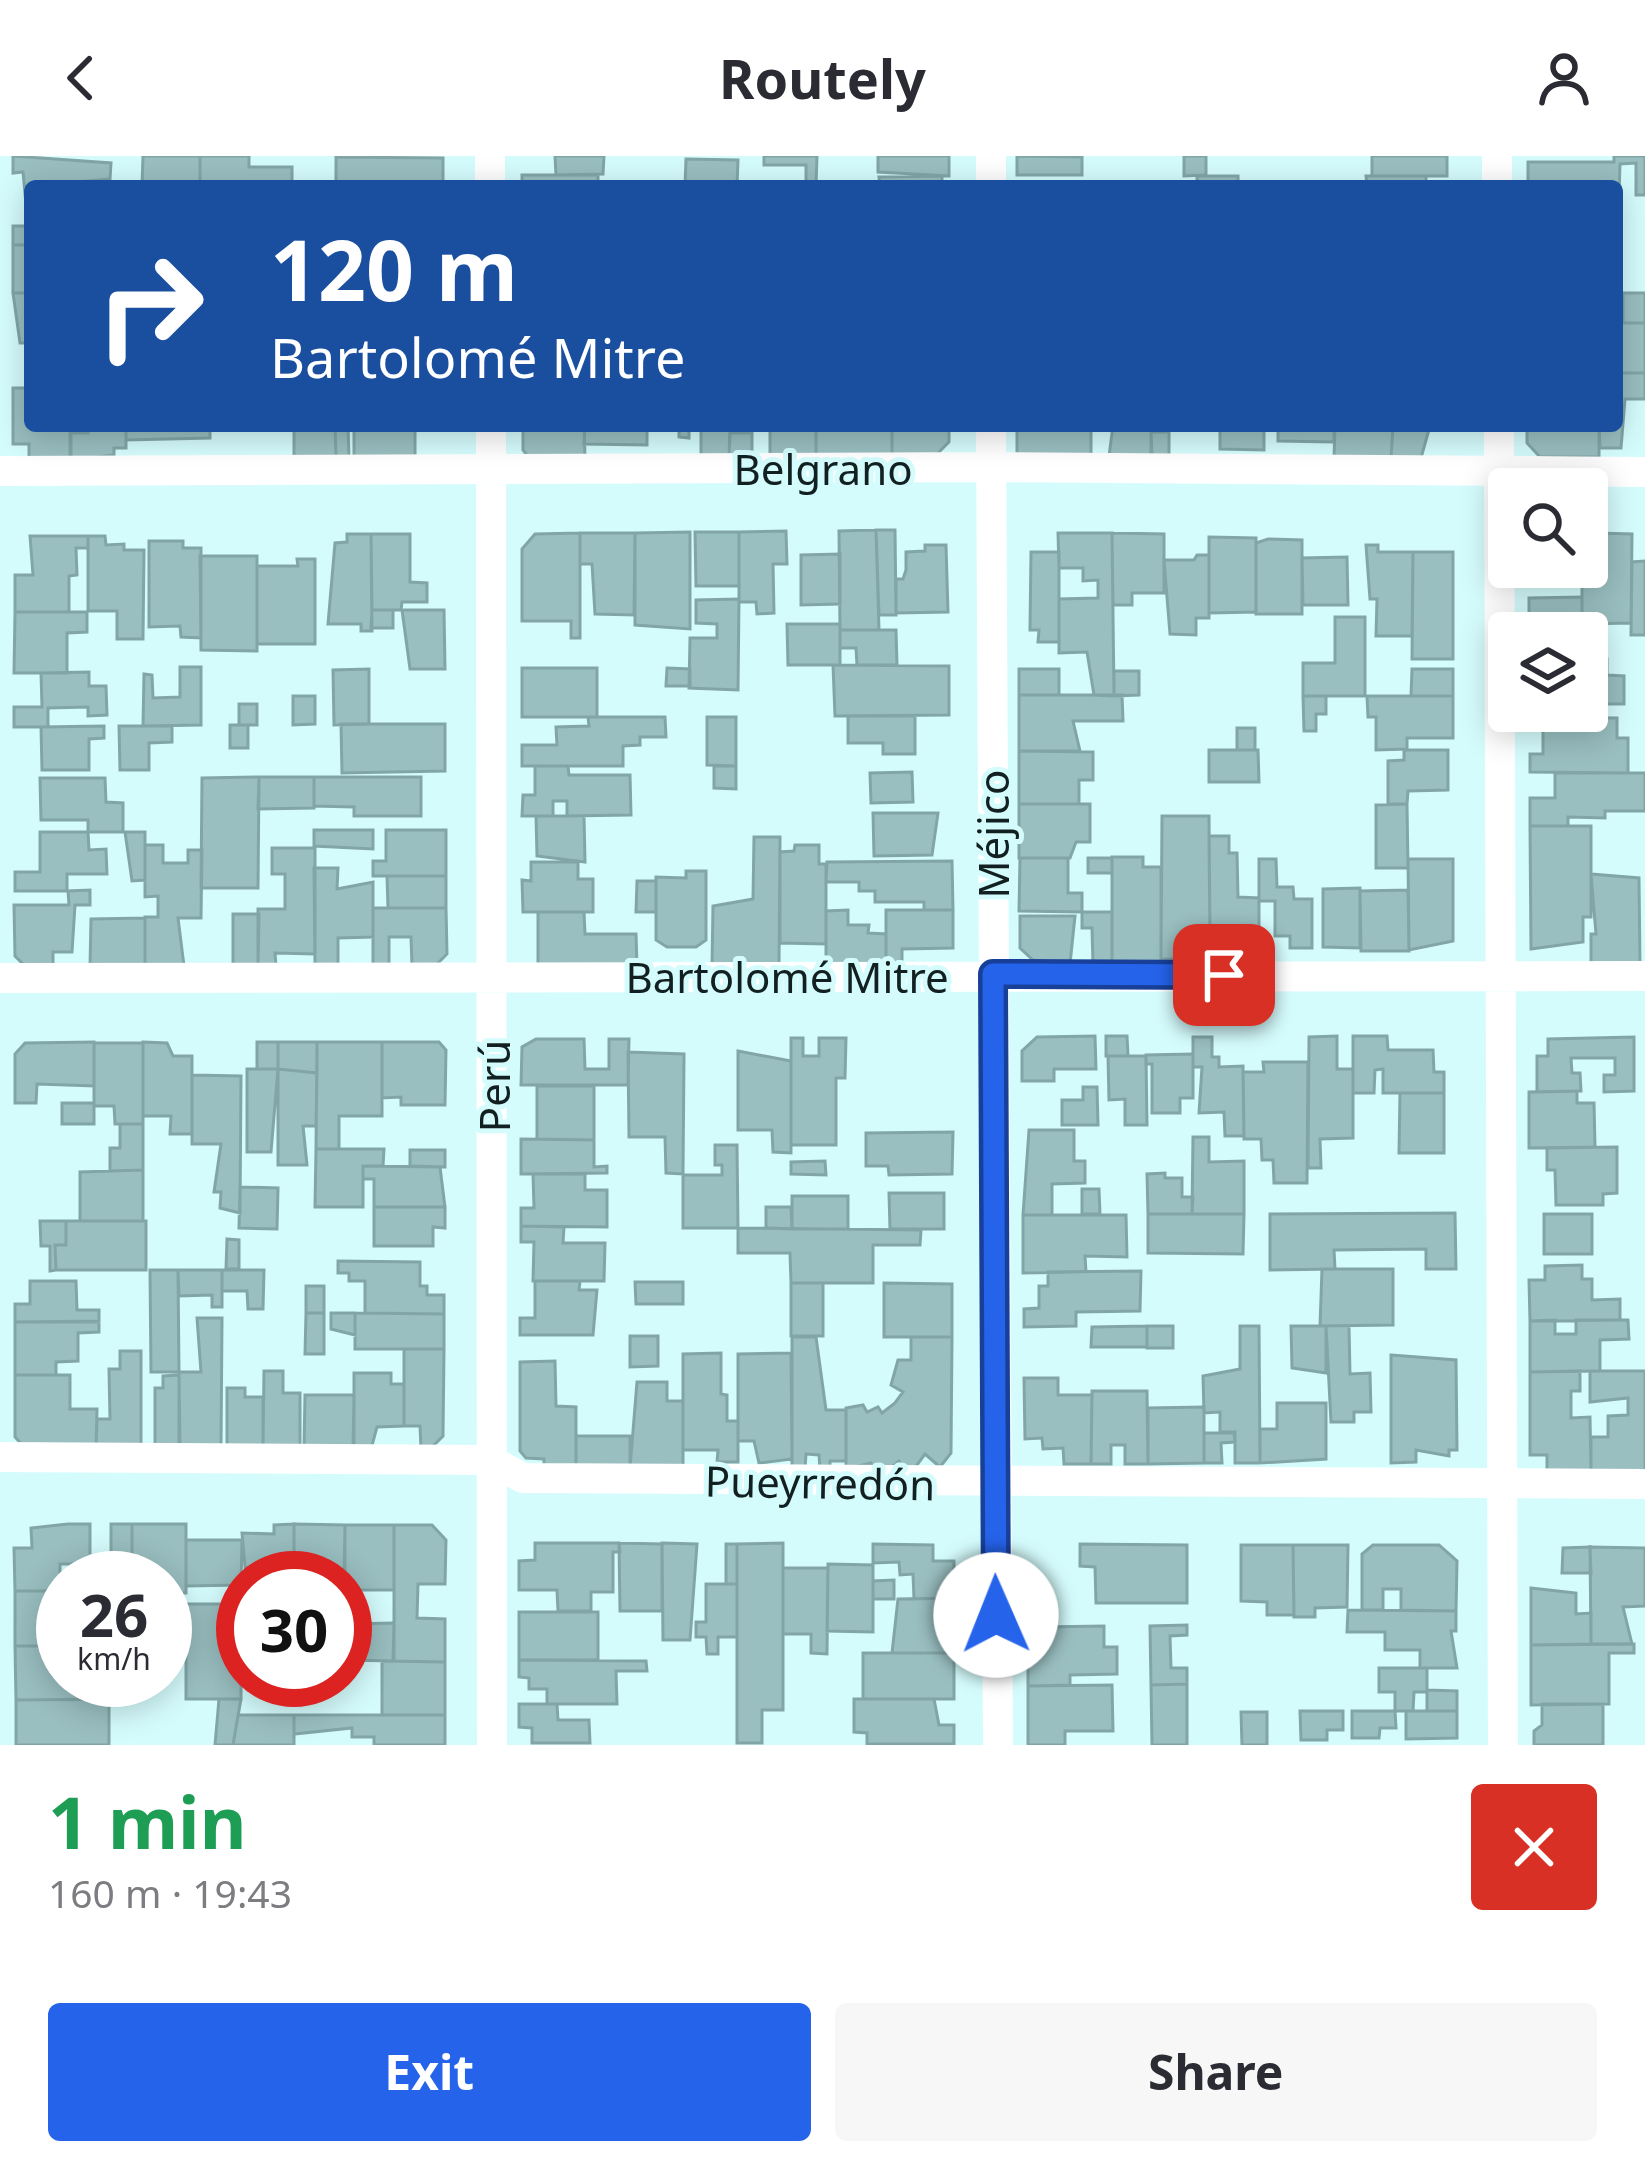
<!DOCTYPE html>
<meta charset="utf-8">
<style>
body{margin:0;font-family:"Noto Sans",sans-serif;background:#f7f7f7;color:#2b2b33;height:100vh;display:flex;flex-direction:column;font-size:45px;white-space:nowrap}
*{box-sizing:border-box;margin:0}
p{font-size:39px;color:#7c7c81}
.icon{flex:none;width:66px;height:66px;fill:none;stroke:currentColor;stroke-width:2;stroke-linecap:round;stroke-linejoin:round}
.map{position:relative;height:1589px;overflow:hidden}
.drawer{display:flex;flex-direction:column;background:#fff;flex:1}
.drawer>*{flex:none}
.hud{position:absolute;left:24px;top:24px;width:1599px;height:252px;border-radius:12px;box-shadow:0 6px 30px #0003;background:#1a4fa0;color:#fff;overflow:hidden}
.buttons{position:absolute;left:1488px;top:312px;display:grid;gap:24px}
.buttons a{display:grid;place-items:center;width:120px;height:120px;border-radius:12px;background:#fff;box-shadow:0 6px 30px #0003;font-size:60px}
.speed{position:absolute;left:36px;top:1395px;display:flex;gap:24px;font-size:60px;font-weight:700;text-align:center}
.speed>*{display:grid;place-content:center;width:156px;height:156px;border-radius:50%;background:#fff;box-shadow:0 6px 30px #0003;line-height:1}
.speed small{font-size:30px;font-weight:400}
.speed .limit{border:18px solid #d22;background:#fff;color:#111}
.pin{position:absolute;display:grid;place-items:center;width:102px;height:102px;color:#fff;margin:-51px;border-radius:24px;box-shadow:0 6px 18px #0006}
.me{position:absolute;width:132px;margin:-66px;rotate:359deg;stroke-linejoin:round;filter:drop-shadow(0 0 9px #0008)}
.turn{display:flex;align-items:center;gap:42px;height:252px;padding:0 48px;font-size:54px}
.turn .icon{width:156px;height:156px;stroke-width:2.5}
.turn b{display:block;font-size:84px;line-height:102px}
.round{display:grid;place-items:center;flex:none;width:126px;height:126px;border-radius:12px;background:#f7f7f7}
.overview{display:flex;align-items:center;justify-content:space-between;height:204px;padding:0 48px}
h1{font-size:72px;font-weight:700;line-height:90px;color:#1e9e55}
.button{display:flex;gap:24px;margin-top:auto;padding:24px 48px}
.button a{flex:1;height:138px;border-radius:12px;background:#2563eb;color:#fff;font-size:48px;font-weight:700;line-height:138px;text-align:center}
.button a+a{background:#f7f7f7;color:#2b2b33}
header{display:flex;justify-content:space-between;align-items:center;height:156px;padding:0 48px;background:#fff;font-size:54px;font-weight:700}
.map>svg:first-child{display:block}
.building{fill:#9abfc1;stroke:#82a6a7;stroke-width:3}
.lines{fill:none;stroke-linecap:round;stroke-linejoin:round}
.minor{stroke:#fff;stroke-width:30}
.route-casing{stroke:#184099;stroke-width:30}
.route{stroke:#2563eb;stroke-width:21}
.labels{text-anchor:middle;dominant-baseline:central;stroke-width:10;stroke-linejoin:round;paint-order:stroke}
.street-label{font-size:42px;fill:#122021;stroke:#d5fcfd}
</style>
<header><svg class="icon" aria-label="back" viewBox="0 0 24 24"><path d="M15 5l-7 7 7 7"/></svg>Routely<svg class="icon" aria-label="person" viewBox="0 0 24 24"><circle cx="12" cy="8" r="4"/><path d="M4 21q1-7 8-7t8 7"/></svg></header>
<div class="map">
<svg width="1645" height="1589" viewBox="0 0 1645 1589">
<rect width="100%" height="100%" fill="#d5fcfd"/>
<path class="building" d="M13 0 111 7 110 23 30 30V89H13V70H28L23 16 13 17Z
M143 0H200V30H142Z
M200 0H249V11H292V30H200Z
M555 0H604L603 18 556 19Z
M764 0H817L816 30H806V9H764Z
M878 0H949V20L878 16Z
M1017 0 1082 1V19H1017Z
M1184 0H1206V19L1184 20Z
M1372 0H1447V20H1372Z
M1614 0H1645V39H1636V7L1620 8 1619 39 1617 30H1528V6H1614Z
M336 1 443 2V30L336 29Z
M686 3 738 4 737 30H685Z
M522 19H598V30H522Z
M942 20V30H880L879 21Z
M1197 20H1238V30H1197Z
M1366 20H1426V30H1367Z
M13 89H30V137H13Z
M13 137H30V187H20Z
M1623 137H1645V167H1623Z
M1617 167H1645V217H1617Z
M1617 217H1645V243H1625L1621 292H1600L1599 270H1617Z
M13 232H30V270H70V304L29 305V288H13Z
M88 270H126V292H114V299L71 304V277H88Z
M126 270H210V282L126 284Z
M294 270H335L336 302 294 303Z
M335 270H348L349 302H336Z
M354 270H415V301L354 302Z
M523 270H584L585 302 530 303 523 294Z
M585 270H647V289L584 288Z
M679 270H730L729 302H701V273H689V282L679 281Z
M770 270H816V301L770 302Z
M816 270H892V301H816Z
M892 270H949V286L934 301H892Z
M1017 270H1091V300L1017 299Z
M1113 270H1151V300H1109Z
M1220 270H1264V294L1220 293Z
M1278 270H1334V286L1278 285Z
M1335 270H1393L1391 302H1334Z
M1393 270H1430L1421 302H1391Z
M1527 270H1599V301H1540L1527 287Z
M1151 276H1169V300H1152Z
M730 277H752V301L729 302Z
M876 374 879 474H840L839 375Z
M876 374H895L896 459H879Z
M786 375 787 408H773L774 457 757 458 756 446H739V376Z
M690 376V473L635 469V377Z
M695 376H739V430H696Z
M580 377H635L634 459 595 458 592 408H580Z
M580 377V482H571V465H522V393L535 378Z
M1058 377H1112L1114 540 1094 539 1087 496 1059 497V443L1098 442V424L1083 425V412H1059Z
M1112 377 1164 378V437H1132V449H1113Z
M1596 377 1632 378 1631 467 1582 468V411L1587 402H1596Z
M347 378H371L372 475H361V468H328L335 387 347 386Z
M371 378H410V426L427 427V446H402L401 454H372Z
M30 380H88V392H76L77 419 69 420V456H15V419H33Z
M88 380H105L106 389 124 388V394H144L143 483H117V455H88Z
M1209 381 1256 382V456L1209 457Z
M1268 383 1302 384V458H1256V387Z
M149 385H183V392H201V482L181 481 180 470 149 471Z
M925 389H946L948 456 896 457V423H903L906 414V396L925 395Z
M1366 389H1378V396H1413L1412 480H1376L1377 443H1370Z
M1031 396H1059V486H1038L1039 474H1030Z
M1413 396H1453V503H1412Z
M840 398V448L801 449V399Z
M1197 399H1209V462H1196V479L1170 478 1164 404H1194Z
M200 400H257V495L201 494Z
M1347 401 1348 449H1303L1302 402Z
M297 403H315V488H257V410H298Z
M1645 405V479H1631L1632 406Z
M1582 441V477H1529V442Z
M739 443 738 534 689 532 690 482H717V468L696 467V444Z
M372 454H393V472H371Z
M402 454H444L445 513H410Z
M15 456H87V476L67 477V517H14Z
M1335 461H1365V540H1303V507H1335Z
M787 468H840V509H788Z
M840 474H896L897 509H857L856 492H840Z
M1587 503H1607V519L1624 520V548H1587Z
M833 509 949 510V559L835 560Z
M180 511H201V569L143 570 144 518 152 519 153 542 180 541Z
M522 512H597V561H522Z
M667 512 690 513V530H666Z
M369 513V568L334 569 333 514Z
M1019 513H1059V539H1019Z
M1412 513H1453V540H1411Z
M1114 515H1139V539L1114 540Z
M89 516V530H106L107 559 88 560V551L48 552V571H14V551H42L41 517Z
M1019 539H1122L1123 565H1073L1080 595H1019Z
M293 540H315V568L293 569Z
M1303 540H1326V558H1316V575H1304Z
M1367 540H1453V582H1407V593L1376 594V561H1368Z
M239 548H257V569H239Z
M848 560H915V598H883V587H848Z
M588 561H665L666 581H640V589L623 590V610H522V589H557L556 571 589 570Z
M707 561H736V610L707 609Z
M1543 561 1617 562V582H1628V617L1530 616V598H1543Z
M341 568H445V615L342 617Z
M230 569H248V592H230Z
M104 570V582L89 583V614H42L41 571Z
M119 570H172V586L149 587V614H120Z
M1237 572H1255V594H1237Z
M1209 594H1258L1259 626H1209Z
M1404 594H1448V634L1408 635 1407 648H1388V605L1404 604Z
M1019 595 1093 596V624H1079V648H1019Z
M535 610H568L569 619H630L631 659 567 660V645H553V660H522L523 639H535Z
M714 610H736V633L714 632Z
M912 616 913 646 871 647 870 617Z
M1555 617H1645V655H1605V662L1568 661V670H1530V642H1555Z
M259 621 258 732H201L202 622Z
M259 621H314V652L258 653Z
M314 621H421V660H354V651L314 650Z
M40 622H105L106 646 123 647V676H88V664H41Z
M1019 648H1090V686H1076L1070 702H1019Z
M1407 648 1408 712H1376V649Z
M873 657H938L932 699 874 700Z
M536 660H584L585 706 537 700Z
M1162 660H1209L1210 780H1191V789H1180L1181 803H1161Z
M1530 670H1591V761H1583V786L1531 793Z
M314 674H373V693L314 690Z
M386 674H446V720H373V705H386Z
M40 676H88L89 694 106 693 107 718H67V735H15V716H40Z
M125 676H145V724L132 725Z
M1209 680H1229V697H1237L1238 741 1259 742V808H1241L1240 786H1210Z
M754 681H780L779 811 712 810 713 750 753 743Z
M145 689H163V707H188V694H202L201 762H178L184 810 145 811V761H158V740L145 741Z
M795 689H819V708H826V788L780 787V696L794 695Z
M272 692H315V798L275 797 276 810H258V753H285V718H272Z
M1112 701H1143V711H1161V808H1112Z
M1020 702H1068V737H1082V756L1019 755Z
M1088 702H1112V717H1088Z
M1259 703H1276L1277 731H1293L1294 743H1312V792H1290V780H1275V745H1259Z
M1408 703H1453V785L1409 794Z
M952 705 953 754H924V746H875V735H859V726H826L827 706Z
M531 706H578V723H593V756H523L522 724 531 725Z
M314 712H338L337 733 373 726V781L338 782V810H315Z
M686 715H706V784L696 791H667L656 784V721L686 722Z
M1591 718 1639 722 1640 809H1591V778H1596Z
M387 720H446V752H388Z
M637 725H656V756H636Z
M1360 732V792L1323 791V733Z
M90 734V749H75L72 796H53V811H26L15 800 14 749H69L68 735Z
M1408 734 1409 795H1361L1360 735Z
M373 752H446L447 798 436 809 412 810 411 781H389V810H373Z
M848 754V769H869L868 777 886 778V812L826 811V755Z
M886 754H953V792L902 793V812H886Z
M538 756H584L585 778H636L637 810H538Z
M1082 756H1112V808H1093L1092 772H1082Z
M233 758H259L258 810H233Z
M1020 760H1075L1070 808 1033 804 1020 792Z
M145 762V811H90L91 763Z
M1095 880 1096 913H1054V925H1022V895L1037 881Z
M1106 880H1127L1128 900H1106Z
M1337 880V913H1353V982L1320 983 1321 1012H1308L1309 881Z
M1353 880H1387L1388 894H1433L1434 916H1444V937H1383V913L1375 914 1374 937H1353Z
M1193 881H1212V901H1219V911L1243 910 1244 980H1225L1224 956 1199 957 1202 911H1193Z
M1634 881V935L1604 936V919H1615V902H1571L1572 917H1580L1581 935 1537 936V900H1548V883Z
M791 882H803V900H819V882H846L845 922H836V989H791Z
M536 883H584L585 913H609V883H629L628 929H521L522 891Z
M94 886V930L37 928 36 947H15V898L25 887Z
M143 886 167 887 173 900H192V978H170L171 960H143Z
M257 886H278V913H257Z
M278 886H317V917L278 913Z
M317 886H382V960H339V993H316Z
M382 886H439L446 894 445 949H401V941L382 942Z
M94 887H143V968H115L114 950H94Z
M738 895 791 905V997L773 996 772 974H738Z
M628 896 684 898 683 1018 666 1017 665 981H629Z
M1193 898V942H1180V957H1152V908H1146V899Z
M1108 900H1146L1147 969H1125V943L1109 944Z
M1263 906H1308L1307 1027H1274L1273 1004H1262L1261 983H1244L1243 916H1264Z
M247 913H278L271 996H247Z
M278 913 317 917 316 970H303L307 1009H278Z
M192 919 241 920 240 1057 220 1052 221 1036H214L221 988H192Z
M537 930H594V984L537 983Z
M1083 931H1097L1098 969H1062V944H1083Z
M1577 935V947H1594L1595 991 1529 992V936Z
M1400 937H1444V997H1399Z
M62 947H94V968H62Z
M120 968H143V1014L110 1015V992H120Z
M1029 974H1074V1005H1085V1027L1052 1028V1059H1023Z
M953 976 952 1018 889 1019 888 1010H866V977Z
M1193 981H1209V1006L1244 1005V1058H1192Z
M521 983 594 984V1011L607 1010V1017L521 1018Z
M715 989H737L738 1072H683V1019H722V1009H715Z
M1617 991V1037L1603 1038V1049H1556L1555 1014H1547V992Z
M316 993H384L383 1010H363V1051H315Z
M410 994H445V1011L410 1010Z
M825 1005 826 1019 791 1018V1006Z
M363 1010 440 1011 445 1051H374V1023H363Z
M143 1014V1065H80V1016Z
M1165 1017V1022H1182V1041H1193L1192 1058H1148L1147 1018Z
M533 1018H585V1034H607V1071L521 1070V1052H534Z
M240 1031 278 1032 277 1073 239 1072Z
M1082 1033H1099L1100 1058H1082Z
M889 1037H944V1073H890Z
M792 1040H848V1073H792Z
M374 1051H445V1072L433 1071V1090H374Z
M766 1051H791L792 1073 766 1072Z
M1455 1057 1456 1113H1426V1093L1334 1094 1335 1113 1270 1114V1058Z
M1148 1058H1244L1243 1098 1148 1097Z
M1544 1058H1592V1098H1544Z
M1023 1059H1126L1127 1101 1085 1100 1086 1116 1023 1117Z
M40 1065H66V1089H55L56 1114 50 1115V1090H41Z
M66 1065H146V1114H56L55 1089H66Z
M521 1070 564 1071 563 1087H605L604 1125H533L534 1086H521Z
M738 1072 921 1074 920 1089H873V1127H791L790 1097H738Z
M227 1083 239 1084V1113H226Z
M338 1105 420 1106V1130H427V1139H444V1158L365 1157V1125H349V1117H338Z
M1582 1109V1123H1592V1144L1620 1143V1164L1530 1165 1529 1124H1545V1110Z
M1322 1113H1393V1169L1320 1170Z
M150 1114H178L179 1216H151Z
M178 1114H222V1151H212V1139L179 1140Z
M222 1114H264L263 1153H248L247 1135H222Z
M1141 1115 1140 1155 1076 1156V1170L1024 1171V1153L1039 1152V1130H1048V1116Z
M30 1125H76L77 1154H99V1165L15 1166V1148H30Z
M535 1125H580L579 1134H597L593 1179H520V1162H535Z
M635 1126H683V1148H636Z
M791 1127H823V1180H791Z
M884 1127 952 1128V1181H884Z
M306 1130H324V1157H306Z
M306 1157H324V1198H305Z
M331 1157H355V1179L331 1173Z
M355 1157 444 1158V1193H355Z
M197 1162H222L221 1292H180L179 1216H201Z
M1555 1164V1178H1576V1164H1628L1629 1183 1600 1184V1215L1530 1216V1165Z
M15 1166H99V1176L78 1177V1205L56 1206V1219H15Z
M1147 1170V1191H1091L1092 1171Z
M1147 1170H1173V1192H1147Z
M1240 1170H1259L1260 1307H1235V1276H1220V1256L1204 1257 1203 1220 1240 1213Z
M1291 1170H1326V1217L1292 1212Z
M1326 1170H1349L1350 1218 1370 1217 1371 1256H1354V1266H1331Z
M630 1180H658V1210L630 1211Z
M792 1181H816L826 1254H846V1305H830V1312L820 1313 819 1299 806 1298 805 1313 792 1312Z
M911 1181H952L951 1297 940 1311 925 1298 909 1320 899 1305 877 1323 871 1307 846 1313V1252L863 1249 867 1256 878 1251 882 1257 895 1247 903 1236 891 1229 898 1204H911Z
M404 1193H444L443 1280 430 1293H421L420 1270H404Z
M120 1195H141V1292H96L97 1263H110L109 1213H120Z
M721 1197V1238L727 1239V1265H738V1306H717L718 1294H683V1198Z
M791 1197 792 1303 759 1307 754 1285H738V1198Z
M1391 1199 1456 1204 1457 1294H1449V1300L1416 1294V1306L1391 1307Z
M555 1205 556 1250 576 1251V1312L544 1311V1303L526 1302 520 1295V1206Z
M264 1215H283V1237H300V1292H263Z
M1580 1215V1235H1571V1262L1590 1261 1591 1315H1547V1299H1530V1216Z
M1590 1215H1645V1315H1591V1281H1608V1260L1628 1259V1242L1590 1246Z
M354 1217H391V1228H404V1270L377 1271 371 1293 354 1292Z
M15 1219H70V1253H97L96 1292H25L15 1281Z
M179 1219V1292H155V1232H163V1220Z
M1024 1222H1058V1239H1092L1091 1308H1064L1063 1292 1043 1293 1042 1282 1025 1283Z
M637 1226H667V1245H683V1312H630Z
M227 1232H245V1241H263V1292H227Z
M1092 1235H1147L1148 1308H1125V1289H1111V1308H1091Z
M305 1239H354L353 1293 304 1292Z
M1277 1247H1326V1303L1260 1307V1273H1277Z
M1204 1251V1307L1148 1308V1252Z
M1204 1277H1234L1235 1286 1221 1287 1222 1307H1204Z
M576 1280H630V1312H576Z
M68 1368H90V1408H60V1435H15L14 1392H32L31 1372Z
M111 1368H132V1422H111Z
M132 1368H186V1437H165V1422H132Z
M294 1368 345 1369 344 1422H294Z
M294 1368V1422H246L242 1377 274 1378V1369Z
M345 1369H394V1434H345Z
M394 1369H432L446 1384 445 1428H418L417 1462 445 1463V1506L394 1505Z
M186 1384H242L241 1429 186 1430Z
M535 1387H619L620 1396H613V1436H591V1455H558L557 1434H519V1405L535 1404Z
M619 1387 662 1388V1455H620Z
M662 1387 697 1388 690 1484H663Z
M783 1387V1554H762V1587H737V1388Z
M726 1388H737V1428H726Z
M873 1388 933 1389V1405H954V1442L914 1443 913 1418 900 1419 899 1406 873 1407Z
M1080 1388 1187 1389V1447H1096L1095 1411 1080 1410Z
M1241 1389H1293L1294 1459H1267V1446L1241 1445Z
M1293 1389H1348L1347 1451 1315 1452V1461H1294Z
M1373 1389H1439L1457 1405 1456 1455 1401 1454V1433H1383V1454H1362V1398Z
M1590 1391 1591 1417H1562L1563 1392Z
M1590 1391 1645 1392V1450L1623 1451 1632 1488H1591Z
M828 1408 873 1409V1476L827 1475Z
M783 1412H828L827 1498 811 1497V1478H783Z
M894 1424V1443H873V1425Z
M706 1428H737V1481H718V1498H707L706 1481H696V1466H706Z
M1531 1432 1576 1437V1458L1591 1457V1488L1531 1489Z
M15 1435H63V1490H15Z
M954 1442V1497H892L898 1443Z
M186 1448H241V1543H186Z
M1348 1454 1456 1455V1475H1451L1457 1512H1420V1494H1385V1476H1347Z
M519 1456H598V1504H519Z
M394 1467 393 1505 345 1504V1468Z
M1187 1469V1479L1170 1480 1171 1512H1187V1528L1151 1529 1150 1470Z
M1104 1470V1491H1117V1518L1070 1519V1529L1028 1530V1489H1041V1471Z
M1634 1488V1497H1609V1548L1531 1549V1489Z
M15 1490H63V1524L139 1530V1543L16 1544Z
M863 1497H954V1543H863Z
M519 1504 646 1505 647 1515H616L617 1548H547V1533H529V1522L519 1521Z
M382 1505 445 1506V1559H382Z
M1379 1512H1427V1536H1414L1413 1555H1395V1536H1379Z
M1187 1528V1589H1152L1151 1529Z
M1112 1529 1113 1575H1065V1589H1028V1530Z
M1427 1534 1457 1535V1555H1427Z
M109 1543V1589H16V1544Z
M219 1543H241L233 1589H215Z
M854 1543H934L939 1569H954V1588H867V1577L854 1576Z
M519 1548H557L558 1564H589L590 1587H532V1572L519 1571Z
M1542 1548H1603V1589H1534V1575L1542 1569Z
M1300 1555H1343V1574H1327V1584H1301Z
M1352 1555H1395L1396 1572H1380L1379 1582H1352Z
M1406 1555H1457V1582L1406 1583Z
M1241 1556H1267V1589H1242Z
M238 1559H294V1589H233Z
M294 1559H445V1589H374V1581H352V1572L294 1578Z"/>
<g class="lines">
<path class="minor" d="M490 0V30
M1497 0V30
M991 30V0
M491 270 492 1589
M991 270 998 1589
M1499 270 1503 1589
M0 315 991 311 1645 316
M0 822 1645 820
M0 1301 490 1304 523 1322 1645 1328"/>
</g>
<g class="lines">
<defs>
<path id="route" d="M996 1459 993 818 1224 819"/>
</defs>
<use href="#route" class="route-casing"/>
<use href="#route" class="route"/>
</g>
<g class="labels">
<g class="street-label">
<text x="823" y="312">Belgrano</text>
<text transform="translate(992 678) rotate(-90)">Méjico</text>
<text x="787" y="820">Bartolomé Mitre</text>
<text transform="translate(493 930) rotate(-90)">Perú</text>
<text transform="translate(820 1326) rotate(1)">Pueyrredón</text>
</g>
</g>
</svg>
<div class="buttons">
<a><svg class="icon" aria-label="search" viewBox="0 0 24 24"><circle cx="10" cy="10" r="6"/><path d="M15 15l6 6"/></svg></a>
<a><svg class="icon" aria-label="layers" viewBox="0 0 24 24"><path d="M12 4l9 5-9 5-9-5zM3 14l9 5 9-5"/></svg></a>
</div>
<div class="speed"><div>26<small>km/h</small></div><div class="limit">30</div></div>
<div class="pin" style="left:1224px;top:819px;background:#d93025"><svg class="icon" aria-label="arrive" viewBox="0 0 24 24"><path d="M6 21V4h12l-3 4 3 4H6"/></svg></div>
<svg class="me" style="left:996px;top:1459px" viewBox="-20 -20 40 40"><circle r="19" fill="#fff"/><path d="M0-13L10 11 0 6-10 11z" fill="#2563eb"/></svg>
<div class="hud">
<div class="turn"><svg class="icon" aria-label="right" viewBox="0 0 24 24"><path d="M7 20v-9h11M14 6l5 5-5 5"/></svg><div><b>120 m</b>Bartolomé Mitre</div></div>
</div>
</div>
<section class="drawer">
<div class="overview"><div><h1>1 min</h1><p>160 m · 19:43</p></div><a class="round" style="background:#d93025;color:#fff"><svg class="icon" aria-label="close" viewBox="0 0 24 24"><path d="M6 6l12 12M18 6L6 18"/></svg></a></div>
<div class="button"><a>Exit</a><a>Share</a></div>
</section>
